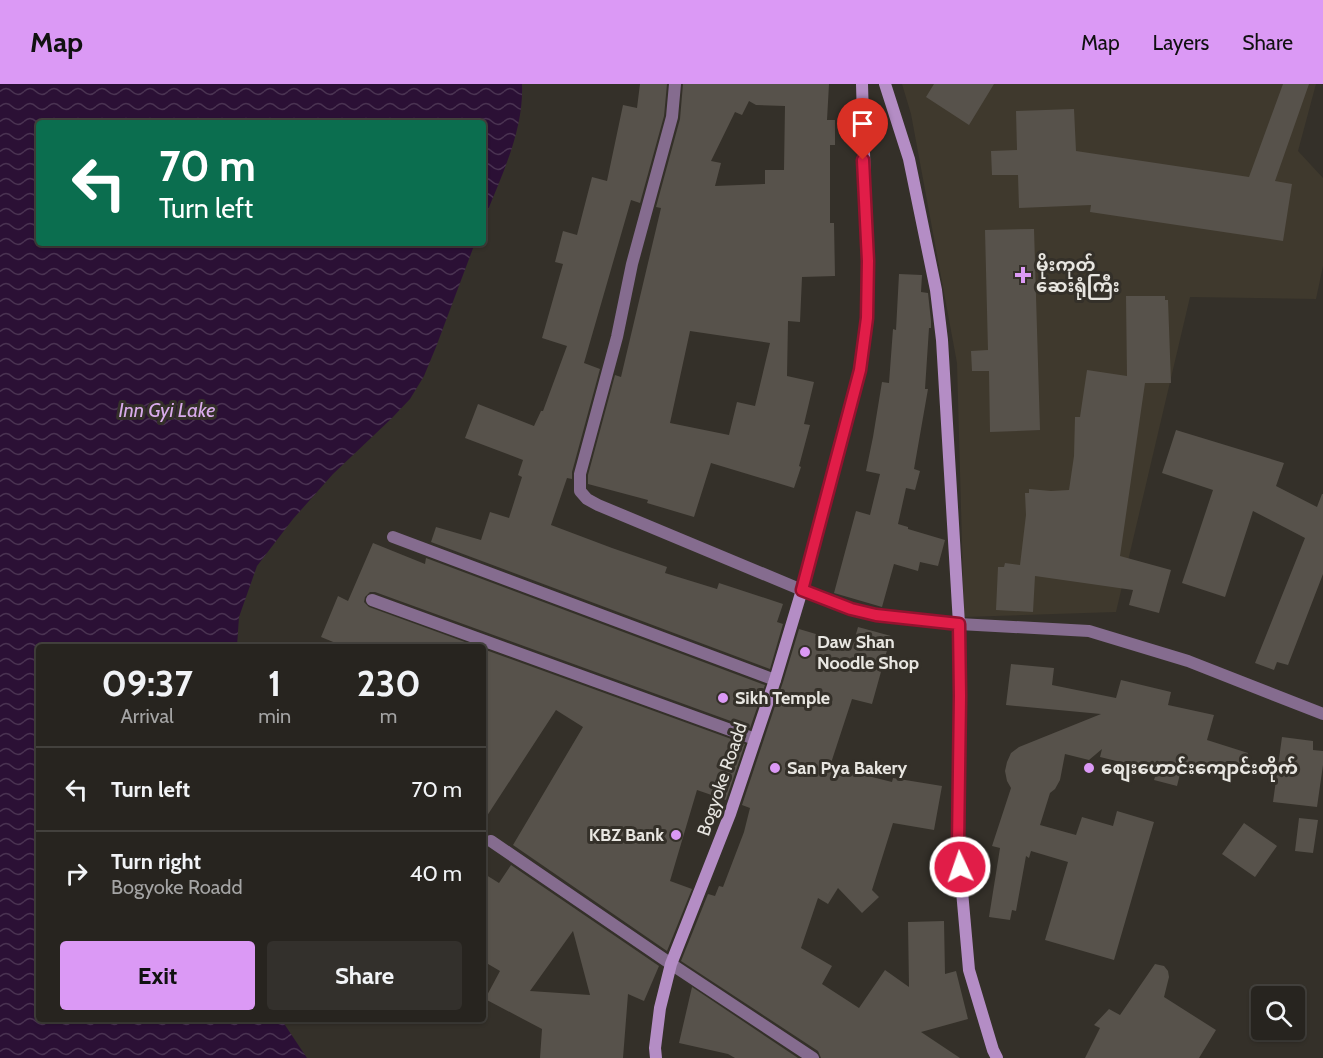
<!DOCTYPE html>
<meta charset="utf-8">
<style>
body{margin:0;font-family:Cabin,"Noto Sans Myanmar",sans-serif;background:#33302c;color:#f1f3f6;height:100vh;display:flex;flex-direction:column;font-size:22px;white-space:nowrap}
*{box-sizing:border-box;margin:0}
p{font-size:20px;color:#a4a4a4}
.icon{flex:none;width:33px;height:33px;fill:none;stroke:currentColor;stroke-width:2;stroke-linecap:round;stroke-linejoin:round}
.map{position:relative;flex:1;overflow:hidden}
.drawer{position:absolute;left:36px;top:560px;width:450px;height:378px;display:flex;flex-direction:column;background:#27241f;border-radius:6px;box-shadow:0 2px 4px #0004,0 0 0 2px #43413d}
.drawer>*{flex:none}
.guide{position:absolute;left:36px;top:36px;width:450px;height:126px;border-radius:6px;box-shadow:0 2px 4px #0004,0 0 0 2px #43413d;background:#0b6e4f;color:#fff;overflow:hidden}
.tools{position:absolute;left:1251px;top:902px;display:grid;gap:12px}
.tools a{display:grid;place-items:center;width:54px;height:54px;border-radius:6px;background:#27241f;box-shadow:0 2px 4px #0004,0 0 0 2px #43413d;font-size:30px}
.pin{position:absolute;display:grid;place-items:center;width:51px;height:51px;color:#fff;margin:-62px -26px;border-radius:50% 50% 50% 0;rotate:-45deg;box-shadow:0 0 6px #0007}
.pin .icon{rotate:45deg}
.me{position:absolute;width:66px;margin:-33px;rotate:357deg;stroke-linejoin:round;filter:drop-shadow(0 0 4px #0008)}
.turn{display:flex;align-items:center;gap:21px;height:126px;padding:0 24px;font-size:27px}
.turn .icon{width:78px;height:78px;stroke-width:2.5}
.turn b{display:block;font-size:42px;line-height:51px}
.eta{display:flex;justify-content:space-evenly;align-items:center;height:102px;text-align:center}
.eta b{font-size:36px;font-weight:800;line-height:42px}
.cta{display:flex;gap:12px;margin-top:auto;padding:12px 24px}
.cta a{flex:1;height:69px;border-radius:6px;background:#db99f5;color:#111;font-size:24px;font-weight:800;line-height:69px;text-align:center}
.cta a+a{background:#33302c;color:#f1f3f6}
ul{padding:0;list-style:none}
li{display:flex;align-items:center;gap:18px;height:84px;padding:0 24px;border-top:2px solid #43413d}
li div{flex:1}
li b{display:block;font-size:22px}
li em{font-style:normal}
header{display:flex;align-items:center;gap:36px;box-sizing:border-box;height:84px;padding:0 30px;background:#db99f5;color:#111}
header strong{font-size:28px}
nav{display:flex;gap:33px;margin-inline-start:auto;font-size:21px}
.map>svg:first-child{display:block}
.built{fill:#3f392d}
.water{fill:url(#water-waves)}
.building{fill:#57524b;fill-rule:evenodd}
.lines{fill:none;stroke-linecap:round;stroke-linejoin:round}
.street{stroke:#856c8f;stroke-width:12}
.secondary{stroke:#b48dc5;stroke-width:12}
.route-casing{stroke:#92132f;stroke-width:15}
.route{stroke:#e11d48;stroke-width:10}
.poi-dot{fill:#db99f5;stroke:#343029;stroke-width:2}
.labels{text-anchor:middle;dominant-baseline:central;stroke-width:6;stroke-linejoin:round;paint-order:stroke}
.poi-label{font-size:18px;font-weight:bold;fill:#e8e6e1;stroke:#343029;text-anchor:start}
.street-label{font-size:18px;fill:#e8e6e1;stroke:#343029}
.water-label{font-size:20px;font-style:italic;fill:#d9abec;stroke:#343029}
</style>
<header>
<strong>Map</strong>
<nav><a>Map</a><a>Layers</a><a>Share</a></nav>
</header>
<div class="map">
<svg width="1323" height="974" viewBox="0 0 1323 974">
<defs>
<pattern id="water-waves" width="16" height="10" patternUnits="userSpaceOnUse" patternTransform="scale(1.5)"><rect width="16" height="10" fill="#2b1035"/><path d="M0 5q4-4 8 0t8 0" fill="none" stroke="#4a3352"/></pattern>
</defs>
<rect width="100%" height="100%" fill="#343029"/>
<path class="built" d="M902 0H1316L1298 67 1323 94V182L1316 215 1190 213 1116 528 964 533 957 279 911 30Z"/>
<path class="water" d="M0 0H522C524 48 500 95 483 138V39H39V159H475L436 263 424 292 410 315 392 334 333 390 293 435 257 482 239 533 237 562H39V934L281 935 307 974H0Z"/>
<path class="building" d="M640 0H667L664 32 640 119 631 116 584 279 600 285 572 388V395L567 394 551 441 612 464 667 483 665 489 717 505 719 499 783 520 777 538 783 540 770 585 431 458 436 443 481 456 490 428 509 434 522 393 518 391 523 376 465 354 478 320 534 342 541 327H543L567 262 542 254 563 180 555 178 563 147 577 151 592 93 607 97 623 21 637 24Z
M683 0H829L827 36H835V61H830V139H834L835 192 802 193 800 238 788 237 787 292 814 298 804 340 810 341 799 382 801 383 794 404 711 379 694 433 647 419 648 416 588 400V391L615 291 621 293 661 124 656 123 680 35ZM749 17 756 21 785 22 784 86H765V100L715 102 721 79 711 77 735 28 742 31ZM690 247 770 259 755 322 737 318 729 351 670 339Z
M934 0H994L969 41 926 13Z
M1283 0H1309L1275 97 1292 100 1283 157 1090 128 1091 121 1019 124 1018 91H992L991 67 1017 66 1016 27 1074 25 1076 67 1249 93Z
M1034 145 1040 346 990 348 989 287H972L971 267 988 266 985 146Z
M899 190 922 191 921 208 928 209 931 237V244H929L925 305H928L914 385 920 387 915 406 906 404 898 440 908 443V445L945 456 938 482 920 478 918 487 894 480 882 523 834 509 856 427 870 431 880 390 866 387 873 353 882 298 889 299 893 245 896 246Z
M1126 212H1165V216H1168L1171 299H1145L1120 472 1171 486 1159 529 1129 521 1133 506 1035 492 1033 528 996 526 998 483H1004L1005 479 1020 481 1026 431 1025 409H1029V405L1051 407 1069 406 1074 372 1075 333H1080L1087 286 1127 292Z
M1176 346 1284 379 1276 402 1317 423 1322 410H1323V490L1288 581 1277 578 1274 586 1255 579 1305 454 1253 427 1225 513 1182 499 1213 406 1162 389Z
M373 459 425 480 426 474 765 601 750 644 375 508H370L365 513 364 518 369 523 476 562H343L321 553 338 512 348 517Z
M858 543 891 552 872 620 852 615 831 679 841 682 840 685 892 698 893 694 942 702 934 746 893 739 872 806 879 813 862 829 838 804 828 820 818 814 801 864 832 882 822 900 859 924 885 886 909 903 908 838 944 837 945 890 956 887 968 935 921 948 960 974H821L818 967 681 877 708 810 715 812 719 802 723 803 744 748 750 724 742 721 783 598 799 545 853 561Z
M483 565 745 660 726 716 697 706 670 797 692 805 667 867 513 761 583 643 556 626 483 738Z
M1011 580 1054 584 1052 601 1116 614 1121 596 1171 608 1168 621 1214 631 1207 656 1248 669 1242 691 1220 684 1219 686 1183 678 1177 702 1154 696 1157 687 1100 673 1102 665 1089 676 1065 670 1060 696 1055 705 1050 709 1040 741 1076 751 1082 733 1113 742 1117 727 1154 738 1114 876 1045 856 1068 778 1031 767 1029 774 1026 772 1016 827 1012 826 1010 836 989 833 1000 764 992 762 1011 704 1007 697 1005 687 1007 678 1011 669 1019 663 1101 630 1006 621Z
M1282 653 1313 657V666L1323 667V681L1317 723 1273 718Z
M1299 734 1318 736 1313 769 1295 767Z
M1244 739 1277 762 1255 793 1222 770Z
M511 781 659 882 644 917 628 910 623 974H540L542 945 485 915 500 887 483 877V789L499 799ZM573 847 590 911 530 907Z
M1155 880 1164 882 1168 887 1169 893 1164 913 1216 946 1199 974H1085L1100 944 1094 941 1109 925 1120 931Z
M692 903 798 974H735L728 970 679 959Z"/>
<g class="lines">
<path class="street" d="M675 0 672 33 632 180 617 253 580 390V407L587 415 598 421 802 506 851 525 876 531 959 540 1089 547 1188 577 1323 630
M393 453 775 596
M372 516 755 655
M491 757 671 880 813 974"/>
<path class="secondary" d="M885 0 909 75 936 206 942 256 959 540 960 612 958 762 969 886 993 966 997 974
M656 974 655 964 660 924 671 880 730 730 775 596 802 506 860 286 867 235 868 205 862 0"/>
</g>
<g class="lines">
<defs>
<path id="route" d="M863 76 868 177 867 234 860 286 802 506 851 525 876 531 959 540 960 612 958 762 960 783"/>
</defs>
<use href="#route" class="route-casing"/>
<use href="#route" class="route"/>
</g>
<g class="poi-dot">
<path d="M1020 182h6v6h6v6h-6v6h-6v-6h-6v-6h6z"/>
<circle cx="805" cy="568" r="6"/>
<circle cx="723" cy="614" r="6"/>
<circle cx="775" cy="684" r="6"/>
<circle cx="1089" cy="684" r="6"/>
<circle cx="676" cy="751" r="6"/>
</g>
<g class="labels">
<g class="poi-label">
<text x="1036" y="181">မိုးကုတ်‌<tspan x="1036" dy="21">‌ဆေးရုံကြီး</tspan></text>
<text x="817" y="558">Daw Shan<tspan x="817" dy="21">Noodle Shop</tspan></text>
<text x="735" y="614">Sikh Temple</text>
<text x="787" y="684">San Pya Bakery</text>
<text x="1101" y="684">စျေးဟောင်းကျောင်းတိုက်</text>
<text x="664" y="751" text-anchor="end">KBZ Bank</text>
</g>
<g class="street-label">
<text transform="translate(722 695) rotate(-71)">Bogyoke Roadd</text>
</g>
<g class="water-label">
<text x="167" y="326">Inn Gyi Lake</text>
</g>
</g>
</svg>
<div class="tools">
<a><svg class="icon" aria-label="search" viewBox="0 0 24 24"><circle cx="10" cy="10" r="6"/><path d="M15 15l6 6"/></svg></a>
</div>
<div class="pin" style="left:863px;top:76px;background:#d93025"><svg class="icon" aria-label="arrive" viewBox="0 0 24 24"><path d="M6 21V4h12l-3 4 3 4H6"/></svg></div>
<svg class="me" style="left:960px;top:783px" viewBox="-20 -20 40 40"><circle r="17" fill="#e11d48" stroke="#fff" stroke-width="3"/><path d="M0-11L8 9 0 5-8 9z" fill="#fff"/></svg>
<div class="guide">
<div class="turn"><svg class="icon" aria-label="left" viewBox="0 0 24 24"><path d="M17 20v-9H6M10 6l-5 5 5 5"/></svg><div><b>70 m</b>Turn left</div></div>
</div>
<section class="drawer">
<div class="eta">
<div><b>09:37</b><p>Arrival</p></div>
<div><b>1</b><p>min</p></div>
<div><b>230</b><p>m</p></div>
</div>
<ul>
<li><svg class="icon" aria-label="left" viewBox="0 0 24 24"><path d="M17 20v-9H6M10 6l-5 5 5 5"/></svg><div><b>Turn left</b></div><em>70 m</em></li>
<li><svg class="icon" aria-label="right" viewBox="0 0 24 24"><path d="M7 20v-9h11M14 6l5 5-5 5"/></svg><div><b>Turn right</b><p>Bogyoke Roadd</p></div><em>40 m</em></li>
</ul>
<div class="cta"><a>Exit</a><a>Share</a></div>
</section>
</div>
